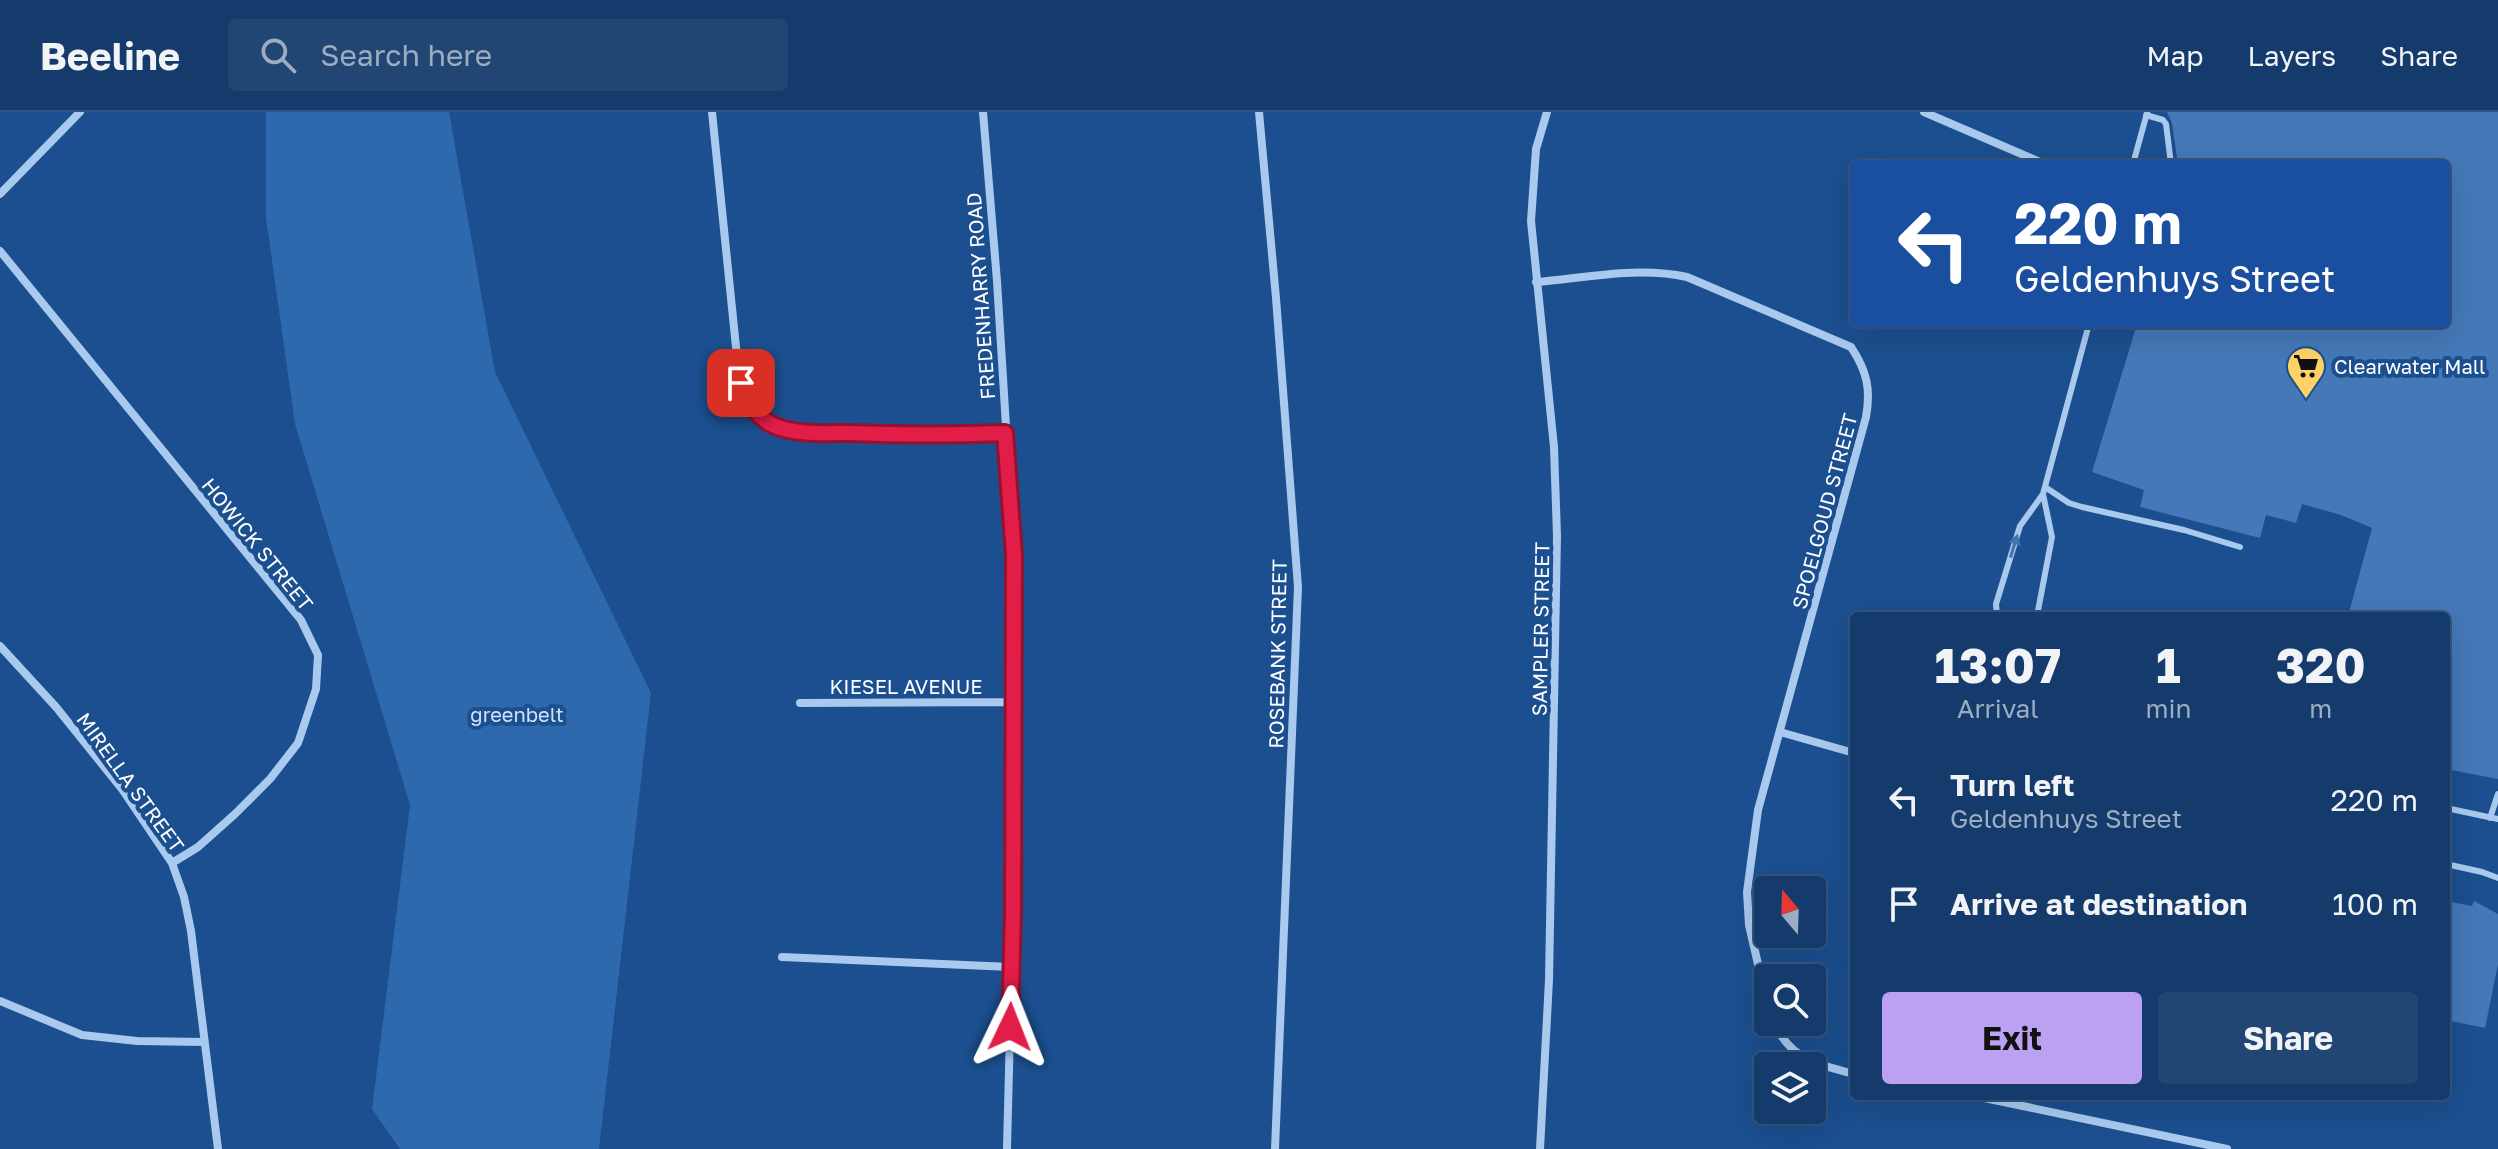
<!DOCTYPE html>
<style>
body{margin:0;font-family:"Golos Text",sans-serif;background:#214673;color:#f1f3f6;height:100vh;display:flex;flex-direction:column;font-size:30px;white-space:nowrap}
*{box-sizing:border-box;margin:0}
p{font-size:26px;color:#9dadc1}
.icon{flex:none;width:44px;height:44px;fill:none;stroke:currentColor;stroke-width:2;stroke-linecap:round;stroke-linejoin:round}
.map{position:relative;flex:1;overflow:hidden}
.details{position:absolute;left:1850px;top:500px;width:600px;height:488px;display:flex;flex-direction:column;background:#143b6b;border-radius:8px;box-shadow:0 8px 32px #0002,0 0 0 2px #33557e}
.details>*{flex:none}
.top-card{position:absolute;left:1850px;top:48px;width:600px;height:168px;border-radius:8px;box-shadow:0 8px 32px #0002,0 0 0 2px #33557e;background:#1a4fa0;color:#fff;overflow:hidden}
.needle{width:52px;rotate:341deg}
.controls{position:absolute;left:1754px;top:764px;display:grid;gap:16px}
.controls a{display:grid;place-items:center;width:72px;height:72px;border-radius:8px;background:#143b6b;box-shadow:0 8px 32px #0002,0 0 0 2px #33557e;font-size:40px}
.pin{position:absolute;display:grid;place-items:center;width:68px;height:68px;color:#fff;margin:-34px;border-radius:16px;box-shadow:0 4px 12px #0006}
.me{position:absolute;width:88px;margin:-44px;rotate:2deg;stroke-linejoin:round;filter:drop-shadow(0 0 6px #0008)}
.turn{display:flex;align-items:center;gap:28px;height:168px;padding:0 32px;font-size:36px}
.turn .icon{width:104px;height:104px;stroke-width:2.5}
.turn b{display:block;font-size:56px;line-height:68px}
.eta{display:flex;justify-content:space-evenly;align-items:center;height:136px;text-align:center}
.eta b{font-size:48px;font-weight:700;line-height:56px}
.action{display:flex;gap:16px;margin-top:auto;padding:16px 32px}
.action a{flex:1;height:92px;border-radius:8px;background:#bca0f2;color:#111;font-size:32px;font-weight:700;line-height:92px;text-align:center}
.action a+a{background:#214673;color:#f1f3f6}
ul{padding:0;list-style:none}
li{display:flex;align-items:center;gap:24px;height:104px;padding:0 32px}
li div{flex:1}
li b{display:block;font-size:30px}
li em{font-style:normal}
header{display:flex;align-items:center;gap:48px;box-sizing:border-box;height:112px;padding:0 40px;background:#143b6b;border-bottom:2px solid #33557e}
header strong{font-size:38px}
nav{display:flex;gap:44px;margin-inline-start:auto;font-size:28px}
.search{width:560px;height:72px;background:#214673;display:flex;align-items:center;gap:20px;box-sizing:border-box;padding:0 28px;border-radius:8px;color:#9dadc1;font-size:30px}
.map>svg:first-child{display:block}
.green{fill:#2e69ad}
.building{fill:#4478b7}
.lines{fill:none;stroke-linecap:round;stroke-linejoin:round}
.service{stroke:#a9c9ee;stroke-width:6}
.minor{stroke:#a9c9ee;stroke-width:8}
.oneway{fill:#4674ac}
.route-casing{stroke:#92132f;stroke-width:20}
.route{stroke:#e11d48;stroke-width:14}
.labels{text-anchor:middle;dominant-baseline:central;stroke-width:8;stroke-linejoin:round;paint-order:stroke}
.street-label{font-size:20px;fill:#fff;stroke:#1b4f8f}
.poi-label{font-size:20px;fill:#fff;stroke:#1b4f8f;text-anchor:start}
.park-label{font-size:20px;fill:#cfe3fa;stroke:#1b4f8f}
</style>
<header>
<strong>Beeline</strong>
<div class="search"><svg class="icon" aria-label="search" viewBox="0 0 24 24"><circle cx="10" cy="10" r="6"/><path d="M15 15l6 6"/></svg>Search here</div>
<nav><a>Map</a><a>Layers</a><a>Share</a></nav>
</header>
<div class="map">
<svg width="2498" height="1037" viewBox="0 0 2498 1037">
<rect width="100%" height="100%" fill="#1b4f8f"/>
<path class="green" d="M266 0H449L495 260 651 581 599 1037H400L372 997 410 693 295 312 266 106Z"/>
<path class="building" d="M2167 0H2498V667L2446 657V504H2348L2372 416 2341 403 2302 392 2296 411 2266 403 2260 426 2140 395 2144 378 2092 360 2137 212H2163L2175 216 2176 212H2446V52H2178L2172 11Z
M2446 789 2472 794 2474 789 2498 802V852L2485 916 2446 908V888L2449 871H2446Z"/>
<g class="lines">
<path class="service" d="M2146 3 2163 8 2166 12 2171 52
M2133 52 2147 1
M2045 375 2069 391 2082 395 2184 418 2240 435
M1997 504 1996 492 2020 414 2043 382 2089 212
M2037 504 2052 425 2043 382
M2446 696 2498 707
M2490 706 2498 682
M2446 752 2482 760 2498 766"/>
<path class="minor" d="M712 0 737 245C741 267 744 291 762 306 795 331 958 323 1005 321
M983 0 997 169 1014 443 1013 800 1007 1037
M1259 0 1276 186 1298 475 1275 1037
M1924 0 2040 50
M0 82 80 0
M0 139 301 508 318 543 316 577 298 631 270 667 235 702 198 735 172 751
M1536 170C1585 166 1638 154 1687 165L1851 235C1867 259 1871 277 1866 305L1758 698 1747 780 1749 813 1768 896
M0 534 56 595 122 677 172 751 184 785 191 819 218 1037
M800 591 1012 590
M1780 620 1854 641
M782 845 1011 855
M0 889 82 923 137 929 204 930
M1774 910C1790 948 1818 952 1854 962
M1975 984 2227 1037
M1540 1037 1549 868 1557 424 1554 335 1531 109 1536 37 1547 0"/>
</g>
<defs><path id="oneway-solid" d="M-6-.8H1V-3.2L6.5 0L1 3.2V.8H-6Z" transform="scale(2)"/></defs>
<use class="oneway" href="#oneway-solid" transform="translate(2014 434) rotate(-73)"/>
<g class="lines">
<defs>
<path id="route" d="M741 271C748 288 756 306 775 314 797 323 825 321 849 321 901 323 953 323 1005 321L1014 443 1013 800 1010 915"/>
</defs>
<use href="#route" class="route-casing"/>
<use href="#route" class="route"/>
</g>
<defs>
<symbol id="supermarket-pin" viewBox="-11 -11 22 30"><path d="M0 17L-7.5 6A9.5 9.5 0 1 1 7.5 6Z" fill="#ffd166" stroke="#1b4f8f"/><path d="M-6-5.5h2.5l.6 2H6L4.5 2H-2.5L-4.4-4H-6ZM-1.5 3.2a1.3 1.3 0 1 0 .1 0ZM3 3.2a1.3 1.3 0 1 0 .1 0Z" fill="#111"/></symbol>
</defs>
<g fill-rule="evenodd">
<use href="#supermarket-pin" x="2284" y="232" width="44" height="60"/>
</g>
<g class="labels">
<g class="street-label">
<text transform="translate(980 184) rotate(-94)">FREDENHARRY ROAD</text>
<text transform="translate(1824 399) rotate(-75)">SPOELGOUD STREET</text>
<text transform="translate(258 432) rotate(51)">HOWICK STREET</text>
<text transform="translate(1540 517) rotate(-89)">SAMPLER STREET</text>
<text transform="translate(1277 542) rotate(-89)">ROSEBANK STREET</text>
<text x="906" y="574">KIESEL AVENUE</text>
<text transform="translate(131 670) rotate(54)">MIRELLA STREET</text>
</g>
<g class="poi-label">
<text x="2334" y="254">Clearwater Mall</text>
</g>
<g class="park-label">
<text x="517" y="602">greenbelt</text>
</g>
</g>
</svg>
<div class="controls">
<a><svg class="needle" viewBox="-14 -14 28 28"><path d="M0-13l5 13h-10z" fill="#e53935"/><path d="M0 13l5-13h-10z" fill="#9dadc1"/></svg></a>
<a><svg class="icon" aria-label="search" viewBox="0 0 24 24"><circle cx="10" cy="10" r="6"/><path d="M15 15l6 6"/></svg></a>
<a><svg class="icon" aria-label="layers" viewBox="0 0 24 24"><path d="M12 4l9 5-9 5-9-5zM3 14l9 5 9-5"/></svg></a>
</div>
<div class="pin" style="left:741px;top:271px;background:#d93025"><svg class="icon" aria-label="arrive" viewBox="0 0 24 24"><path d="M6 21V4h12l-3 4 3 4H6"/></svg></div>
<svg class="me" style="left:1010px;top:915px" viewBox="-20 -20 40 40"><path d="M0-17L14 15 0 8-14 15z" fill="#e11d48" stroke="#fff" stroke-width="4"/></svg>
<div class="top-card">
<div class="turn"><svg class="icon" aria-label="left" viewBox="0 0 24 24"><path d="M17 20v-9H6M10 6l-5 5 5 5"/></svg><div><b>220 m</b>Geldenhuys Street</div></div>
</div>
<section class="details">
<div class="eta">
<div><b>13:07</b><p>Arrival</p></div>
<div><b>1</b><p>min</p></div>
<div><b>320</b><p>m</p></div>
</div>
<ul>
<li><svg class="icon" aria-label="left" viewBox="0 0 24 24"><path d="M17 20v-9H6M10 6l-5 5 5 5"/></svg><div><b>Turn left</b><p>Geldenhuys Street</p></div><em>220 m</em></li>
<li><svg class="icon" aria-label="arrive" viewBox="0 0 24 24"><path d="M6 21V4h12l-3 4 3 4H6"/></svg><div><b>Arrive at destination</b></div><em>100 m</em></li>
</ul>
<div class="action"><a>Exit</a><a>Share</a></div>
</section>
</div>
